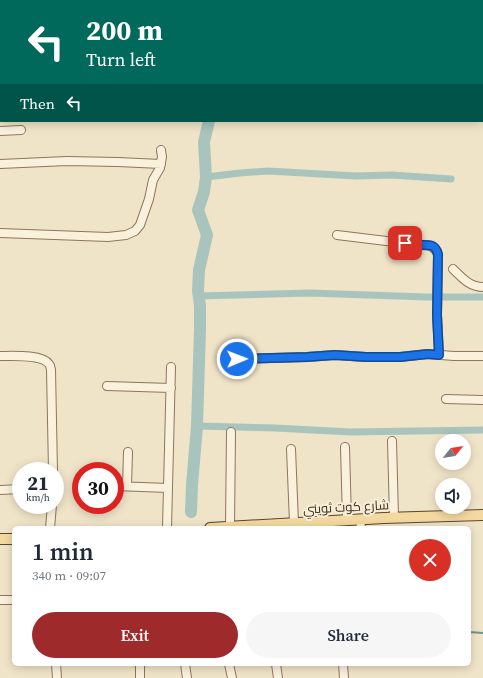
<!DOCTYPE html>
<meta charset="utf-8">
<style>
body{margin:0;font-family:"Source Serif 4",Cairo,serif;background:#f6f6f7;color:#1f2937;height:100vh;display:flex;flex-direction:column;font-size:15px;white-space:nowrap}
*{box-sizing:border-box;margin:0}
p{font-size:13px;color:#747a83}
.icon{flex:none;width:22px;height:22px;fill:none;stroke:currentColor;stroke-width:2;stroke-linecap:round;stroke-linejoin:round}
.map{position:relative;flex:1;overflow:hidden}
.side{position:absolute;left:12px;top:526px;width:459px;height:140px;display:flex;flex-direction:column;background:#fff;border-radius:6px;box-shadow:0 2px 10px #0003}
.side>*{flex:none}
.hud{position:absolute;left:0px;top:0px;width:483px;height:122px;box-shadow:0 2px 10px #0003;background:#00695c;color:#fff;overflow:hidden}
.needle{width:26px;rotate:60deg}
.controls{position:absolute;left:435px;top:434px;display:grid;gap:8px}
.controls a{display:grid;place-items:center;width:36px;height:36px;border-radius:50%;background:#fff;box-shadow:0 2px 10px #0003;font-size:20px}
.speed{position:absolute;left:12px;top:462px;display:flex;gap:8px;font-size:20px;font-weight:700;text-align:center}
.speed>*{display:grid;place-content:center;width:52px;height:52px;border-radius:50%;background:#fff;box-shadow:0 2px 10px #0003;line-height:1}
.speed small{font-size:10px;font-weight:400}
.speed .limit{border:6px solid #d22;background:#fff;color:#111}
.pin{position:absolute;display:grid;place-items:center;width:34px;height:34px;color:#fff;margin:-17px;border-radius:8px;box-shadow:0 2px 6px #0006}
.me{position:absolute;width:44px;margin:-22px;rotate:89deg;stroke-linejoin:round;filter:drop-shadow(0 0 3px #0008)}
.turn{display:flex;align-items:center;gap:14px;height:84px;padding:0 20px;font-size:18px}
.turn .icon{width:52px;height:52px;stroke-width:2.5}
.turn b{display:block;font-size:28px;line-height:34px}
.then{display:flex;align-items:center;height:38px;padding:0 20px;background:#0003;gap:8px;font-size:15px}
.round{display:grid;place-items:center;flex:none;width:42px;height:42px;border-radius:21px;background:#f6f6f7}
.summary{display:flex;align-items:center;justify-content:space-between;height:68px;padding:0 20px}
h1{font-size:24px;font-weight:600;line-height:30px}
.cta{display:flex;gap:8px;margin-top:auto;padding:8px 20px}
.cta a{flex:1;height:46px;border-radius:24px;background:#9e2a2b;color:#fff;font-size:16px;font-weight:600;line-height:46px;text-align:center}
.cta a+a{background:#f6f6f7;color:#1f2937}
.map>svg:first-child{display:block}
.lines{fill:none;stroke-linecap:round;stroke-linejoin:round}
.stream{stroke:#6f938a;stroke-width:2}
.canal{stroke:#a9c4bc;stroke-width:7}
.river{stroke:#a9c4bc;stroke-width:12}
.minor-casing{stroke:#8d765c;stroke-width:10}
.major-casing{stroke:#5b4430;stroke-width:12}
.minor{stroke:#faf1dc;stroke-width:8}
.major{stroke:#f3d9a0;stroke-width:10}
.route-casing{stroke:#114b97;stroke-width:10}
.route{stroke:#1a73e8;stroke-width:7}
.labels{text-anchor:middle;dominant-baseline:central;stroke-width:4;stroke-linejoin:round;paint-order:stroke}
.street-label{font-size:13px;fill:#3d2e20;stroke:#f7eed8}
</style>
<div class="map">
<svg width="483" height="678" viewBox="0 0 483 678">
<rect width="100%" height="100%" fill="#f0e4c8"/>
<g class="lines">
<path class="stream" d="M469 632 483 633"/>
<path class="canal" d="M206 177 240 173 268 171 356 176 392 175 451 179
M198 296 310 293 426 297H483
M197 426 275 428 351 432 483 430"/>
<path class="river" d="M206 1V0
M191 512 192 485 197 426 200 329V306L198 291 199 270 207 235 198 210 204 192 206 177 204 142 209 121"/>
<defs>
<path id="minor" d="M55 0V1
M453 1V0
M482 110H483
M0 131 21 130
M0 164 67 161 118 162 161 164
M0 233 108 237 126 235 135 231 140 225 149 199 153 180 160 168 162 157 161 150
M337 235 419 245C428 245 435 245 438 255L437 315 439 355
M453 269C462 278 470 287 483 287
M0 356C11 356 42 354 49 364 50 365 51 369 51 370L53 471
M237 359 307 357 335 355 366 357H400L428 354 454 356H483
M107 386 171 388
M446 399 483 400
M392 441 394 517
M345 447 347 520
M291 449 294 523
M115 486 168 488
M127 486 128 452
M0 490 21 489
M360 519 361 528
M230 527 231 432
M50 528 52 505
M167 528 171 367
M0 600H14
M56 664 57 678
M140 664V678
M185 664 187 678
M229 664 232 678
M276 664 278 678
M343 664 344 678"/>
<path id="major" d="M210 528 384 518 483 515
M0 539H14"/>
</defs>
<use href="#minor" class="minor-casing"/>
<use href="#major" class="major-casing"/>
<use href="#minor" class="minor"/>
<use href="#major" class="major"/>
</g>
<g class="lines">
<defs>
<path id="route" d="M237 359 307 357 335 355 366 357H400L428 354 439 355 437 315 438 254C435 243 428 245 419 245 414 244 410 244 405 243"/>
</defs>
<use href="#route" class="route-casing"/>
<use href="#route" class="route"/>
</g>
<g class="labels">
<g class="street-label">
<text transform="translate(346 507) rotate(-3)">شارع كوت ثويني</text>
</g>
</g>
</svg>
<div class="controls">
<a><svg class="needle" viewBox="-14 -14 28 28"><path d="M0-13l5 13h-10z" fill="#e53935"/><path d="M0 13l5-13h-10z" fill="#747a83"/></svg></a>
<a><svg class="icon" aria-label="sound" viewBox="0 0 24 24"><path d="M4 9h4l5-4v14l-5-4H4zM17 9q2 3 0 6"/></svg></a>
</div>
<div class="speed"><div>21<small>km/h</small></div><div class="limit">30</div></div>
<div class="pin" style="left:405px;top:243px;background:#d93025"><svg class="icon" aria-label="arrive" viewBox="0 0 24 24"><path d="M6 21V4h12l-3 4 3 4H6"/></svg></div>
<svg class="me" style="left:237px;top:359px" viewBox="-20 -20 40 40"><circle r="17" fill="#1a73e8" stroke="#fff" stroke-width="3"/><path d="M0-11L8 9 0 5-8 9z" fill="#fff"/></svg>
<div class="hud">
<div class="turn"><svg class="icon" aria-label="left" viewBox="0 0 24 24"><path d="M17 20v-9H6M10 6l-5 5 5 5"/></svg><div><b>200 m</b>Turn left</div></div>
<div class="then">Then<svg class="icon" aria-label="left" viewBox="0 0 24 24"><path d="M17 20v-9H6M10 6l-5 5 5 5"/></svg></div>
</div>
<section class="side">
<div class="summary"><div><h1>1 min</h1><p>340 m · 09:07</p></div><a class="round" style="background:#d93025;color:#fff"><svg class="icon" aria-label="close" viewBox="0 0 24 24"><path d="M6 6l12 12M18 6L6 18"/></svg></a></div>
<div class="cta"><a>Exit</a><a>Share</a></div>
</section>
</div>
